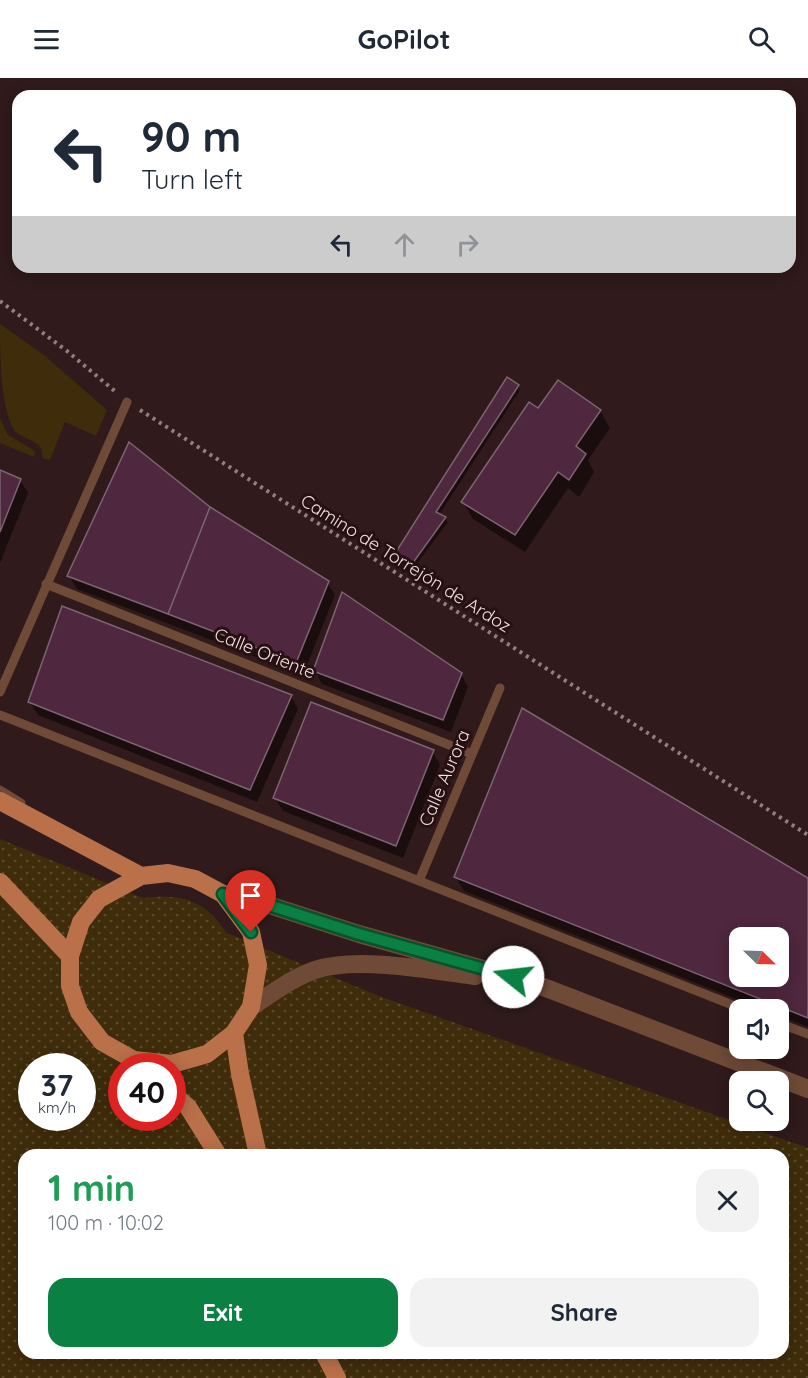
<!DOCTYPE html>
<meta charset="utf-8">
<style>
body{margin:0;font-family:Quicksand,sans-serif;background:#f2f2f3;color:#1f2937;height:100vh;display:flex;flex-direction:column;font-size:22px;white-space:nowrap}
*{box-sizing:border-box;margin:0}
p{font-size:20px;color:#747a83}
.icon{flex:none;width:33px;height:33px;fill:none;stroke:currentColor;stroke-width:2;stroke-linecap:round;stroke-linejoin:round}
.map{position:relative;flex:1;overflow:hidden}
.details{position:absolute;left:18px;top:1071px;width:771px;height:210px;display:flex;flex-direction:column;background:#fff;border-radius:18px;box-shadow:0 3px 15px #0003}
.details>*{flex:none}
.hud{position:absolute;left:12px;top:12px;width:784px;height:183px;border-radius:18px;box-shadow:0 3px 15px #0003;background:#fff;color:#1f2937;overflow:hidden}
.needle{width:39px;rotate:113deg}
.tools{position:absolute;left:729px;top:849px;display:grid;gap:12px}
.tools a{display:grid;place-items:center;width:60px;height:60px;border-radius:12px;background:#fff;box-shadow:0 3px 15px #0003;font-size:30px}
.speed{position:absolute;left:18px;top:975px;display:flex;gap:12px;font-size:30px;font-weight:700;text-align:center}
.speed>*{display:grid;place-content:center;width:78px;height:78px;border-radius:50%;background:#fff;box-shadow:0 3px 15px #0003;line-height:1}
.speed small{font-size:15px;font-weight:400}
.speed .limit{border:9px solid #d22;background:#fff;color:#111}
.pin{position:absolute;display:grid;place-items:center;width:51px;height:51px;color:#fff;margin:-62px -26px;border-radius:50% 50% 50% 0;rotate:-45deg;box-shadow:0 0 6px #0007}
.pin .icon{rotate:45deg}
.me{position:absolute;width:66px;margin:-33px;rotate:286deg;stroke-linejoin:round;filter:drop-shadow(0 0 4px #0008)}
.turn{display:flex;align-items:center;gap:21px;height:126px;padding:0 30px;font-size:27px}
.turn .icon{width:78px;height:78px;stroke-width:2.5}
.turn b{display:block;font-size:42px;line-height:51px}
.lanes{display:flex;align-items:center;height:57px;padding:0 30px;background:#0003;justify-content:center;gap:30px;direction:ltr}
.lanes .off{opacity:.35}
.round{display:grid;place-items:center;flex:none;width:63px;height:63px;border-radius:18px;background:#f2f2f3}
.head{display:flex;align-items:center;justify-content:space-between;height:102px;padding:0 30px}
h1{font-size:36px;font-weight:800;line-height:45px;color:#1e9e55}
.primary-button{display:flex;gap:12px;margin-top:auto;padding:12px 30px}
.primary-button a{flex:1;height:69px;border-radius:18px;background:#0b8043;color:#fff;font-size:24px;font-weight:800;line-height:69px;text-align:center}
.primary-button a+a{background:#f2f2f3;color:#1f2937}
header{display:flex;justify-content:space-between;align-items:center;height:78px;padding:0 30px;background:#fff;font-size:27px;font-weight:800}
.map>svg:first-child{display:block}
.grass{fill:url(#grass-dots);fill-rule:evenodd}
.garden{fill:#3f2c0a}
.shadow{fill:#0007;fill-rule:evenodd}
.building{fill:#4f273e;stroke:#7c6471;stroke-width:1.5;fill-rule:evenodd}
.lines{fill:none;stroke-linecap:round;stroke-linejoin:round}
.path{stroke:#927f80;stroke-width:4;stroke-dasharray:3 4.5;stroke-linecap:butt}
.service{stroke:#6e4a37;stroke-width:9}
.tertiary{stroke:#6e4a37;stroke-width:18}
.primary{stroke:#ba7049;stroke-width:18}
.route-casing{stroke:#07532c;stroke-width:15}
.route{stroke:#0b8043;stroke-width:10}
.labels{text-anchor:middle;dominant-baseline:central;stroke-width:6;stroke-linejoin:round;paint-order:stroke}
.street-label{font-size:18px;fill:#f0dfe0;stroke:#261012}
</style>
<header><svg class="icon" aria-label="menu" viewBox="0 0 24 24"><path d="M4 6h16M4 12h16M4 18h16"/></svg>GoPilot<svg class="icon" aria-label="search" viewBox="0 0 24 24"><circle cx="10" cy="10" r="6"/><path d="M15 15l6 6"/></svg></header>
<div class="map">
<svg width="808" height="1300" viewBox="0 0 808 1300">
<defs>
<pattern id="grass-dots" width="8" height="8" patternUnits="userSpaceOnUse" patternTransform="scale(1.5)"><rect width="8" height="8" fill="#3f2c0a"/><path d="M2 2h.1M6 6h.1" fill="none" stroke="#5b4a2d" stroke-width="1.8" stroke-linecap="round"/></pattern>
</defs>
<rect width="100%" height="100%" fill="#301a1b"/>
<path class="grass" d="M0 761 143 820C183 816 203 821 227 855L379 918 808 1070V1300H0ZM32 988H82V1040H32ZM122 988H172V1040H122ZM24 1077H783V1275H24Z"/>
<path class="garden" d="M0 246 44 277 107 332 96 358 65 344 50 382 42 380C45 361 23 363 14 352 0 327 0 277 0 246Z
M0 340 8 357 35 373 34 379 0 365Z"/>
<path class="shadow" d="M518 308 520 312 439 437 445 440 448 444 412 492 395 477Z
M538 333H600L610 350 588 382 594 394 579 419 568 410 525 474 473 441 463 424Z
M0 394 20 402 28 415 0 485Z
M209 430 327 504 335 517 303 597 77 511 69 498Z
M315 593 461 596 468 609 451 654 322 606Z
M291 618 298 631 257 724 38 637 30 624Z
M433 674 440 687 403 780 283 733 275 720Z
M456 799 808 801V949L778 937V932H764L464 813ZM740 860H778V898H740Z"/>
<path class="building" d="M507 299 519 307 436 434 446 439 410 489 394 477Z
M558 302 601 332 576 368 586 376 569 402 558 394 515 457 461 424 529 324 538 330Z
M129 364 210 429 168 536 67 498Z
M0 392 21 401 0 454Z
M210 429 329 503 296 585 168 536Z
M342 514 462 595 443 642 313 593Z
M62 528 292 617 250 712 28 624Z
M311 624 434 672 396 768 273 720Z
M522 630 808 800V940L454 799ZM740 860H778V898H740Z"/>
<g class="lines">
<path class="path" d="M0 223 67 273 117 315
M140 332 808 757"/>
<path class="service" d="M46 506 472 676
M0 614 127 324
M0 637 745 932
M0 712 21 725
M419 803 500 610
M778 945 808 956"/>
<path class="tertiary" d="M223 816 269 827 359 856 533 905 808 1011
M251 929C271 916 292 900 315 892 356 878 431 892 475 898"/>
<path class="primary" d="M0 723 141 798
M0 804 70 878
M234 955 240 996 258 1077
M134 982 172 986 207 976 234 955 251 929 258 887 251 854 223 816 195 801 168 795 141 798 99 821 81 844 70 878V908L79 934 102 964 134 982 142 988
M172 1015 188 1029 218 1077
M324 1275 337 1300"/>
</g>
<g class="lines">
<defs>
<path id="route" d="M251 854 223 816 269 827 359 856 513 899"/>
</defs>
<use href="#route" class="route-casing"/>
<use href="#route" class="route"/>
</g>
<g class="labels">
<g class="street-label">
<text transform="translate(406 485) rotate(32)">Camino de Torrejón de Ardoz</text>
<text transform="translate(265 575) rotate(22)">Calle Oriente</text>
<text transform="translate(444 700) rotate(-67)">Calle Aurora</text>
</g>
</g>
</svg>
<div class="tools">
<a><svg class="needle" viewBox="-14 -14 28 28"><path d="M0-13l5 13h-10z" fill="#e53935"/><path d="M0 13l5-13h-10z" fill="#747a83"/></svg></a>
<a><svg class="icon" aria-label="sound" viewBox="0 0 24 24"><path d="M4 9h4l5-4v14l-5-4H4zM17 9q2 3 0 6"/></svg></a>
<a><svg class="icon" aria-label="search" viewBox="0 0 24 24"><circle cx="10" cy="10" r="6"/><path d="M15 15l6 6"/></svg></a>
</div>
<div class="speed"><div>37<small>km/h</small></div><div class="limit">40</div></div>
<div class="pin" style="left:251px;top:854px;background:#d93025"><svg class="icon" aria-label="arrive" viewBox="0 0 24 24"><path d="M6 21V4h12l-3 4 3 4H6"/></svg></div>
<svg class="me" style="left:513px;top:899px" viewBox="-20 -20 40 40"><circle r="19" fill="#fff"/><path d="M0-13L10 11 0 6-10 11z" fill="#0b8043"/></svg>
<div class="hud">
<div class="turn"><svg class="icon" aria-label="left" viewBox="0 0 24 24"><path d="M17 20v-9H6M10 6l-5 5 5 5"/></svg><div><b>90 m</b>Turn left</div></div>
<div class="lanes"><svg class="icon" aria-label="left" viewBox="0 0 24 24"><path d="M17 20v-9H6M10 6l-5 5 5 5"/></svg><svg class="icon off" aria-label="ahead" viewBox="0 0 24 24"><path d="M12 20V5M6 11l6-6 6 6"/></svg><svg class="icon off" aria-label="right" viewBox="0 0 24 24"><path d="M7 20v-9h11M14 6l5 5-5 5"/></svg></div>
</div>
<section class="details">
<div class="head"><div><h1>1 min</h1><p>100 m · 10:02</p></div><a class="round"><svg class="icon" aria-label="close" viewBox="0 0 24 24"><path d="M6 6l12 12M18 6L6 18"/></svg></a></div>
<div class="primary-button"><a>Exit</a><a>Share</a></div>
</section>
</div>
